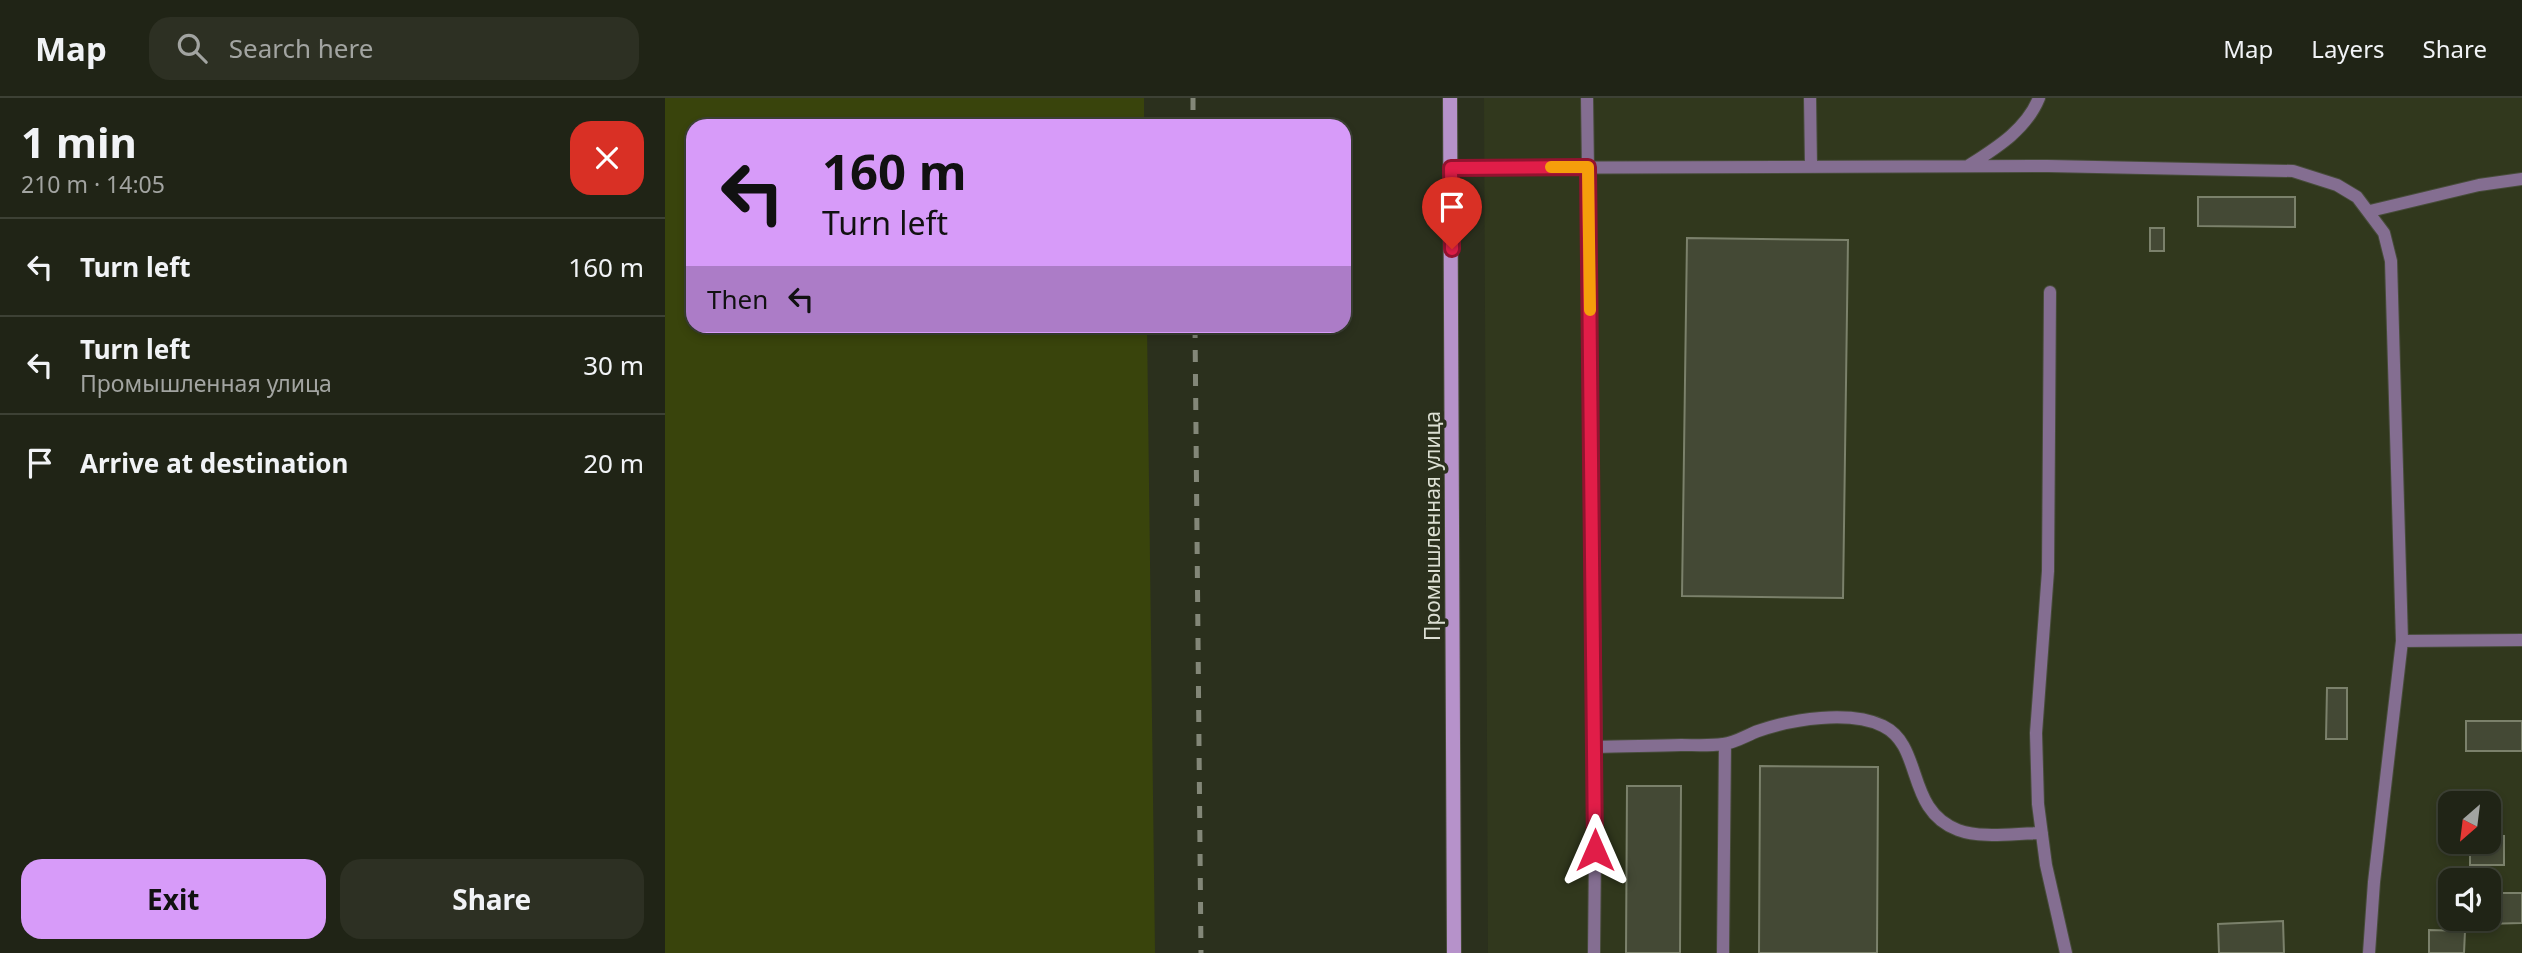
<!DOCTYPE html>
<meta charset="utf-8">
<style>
body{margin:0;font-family:"Noto Sans",sans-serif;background:#2d3023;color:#f1f3f6;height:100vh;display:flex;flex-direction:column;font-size:26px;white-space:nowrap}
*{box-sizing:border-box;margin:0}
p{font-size:23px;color:#a2a4a1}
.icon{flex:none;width:38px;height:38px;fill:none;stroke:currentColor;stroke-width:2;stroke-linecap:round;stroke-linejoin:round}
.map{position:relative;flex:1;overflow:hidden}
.side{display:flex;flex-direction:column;background:#202416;width:665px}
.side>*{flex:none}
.top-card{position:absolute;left:21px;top:21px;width:665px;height:214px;border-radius:21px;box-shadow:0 4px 10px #0003,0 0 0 2px #3d4135;background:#d79bf9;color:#111;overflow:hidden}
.needle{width:46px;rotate:208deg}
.buttons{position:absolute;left:1773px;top:693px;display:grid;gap:14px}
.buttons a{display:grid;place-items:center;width:63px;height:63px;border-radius:14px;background:#202416;box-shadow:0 4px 10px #0003,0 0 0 2px #3d4135;font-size:35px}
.pin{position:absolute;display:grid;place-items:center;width:60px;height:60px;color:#fff;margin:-72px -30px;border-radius:50% 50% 50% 0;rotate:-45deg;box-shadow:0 0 7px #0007}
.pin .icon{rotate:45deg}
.me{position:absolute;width:77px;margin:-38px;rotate:0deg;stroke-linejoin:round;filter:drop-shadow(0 0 5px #0008)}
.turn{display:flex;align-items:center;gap:24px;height:147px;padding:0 21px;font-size:32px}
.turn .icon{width:91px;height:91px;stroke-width:2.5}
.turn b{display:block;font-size:49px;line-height:60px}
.then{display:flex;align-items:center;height:66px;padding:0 21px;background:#0003;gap:14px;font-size:26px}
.round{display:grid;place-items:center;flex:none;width:74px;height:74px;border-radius:21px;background:#2d3023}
.overview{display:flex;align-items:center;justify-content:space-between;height:119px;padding:0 21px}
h1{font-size:42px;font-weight:700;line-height:52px}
.action{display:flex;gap:14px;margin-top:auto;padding:14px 21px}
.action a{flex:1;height:80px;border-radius:21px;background:#d79bf9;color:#111;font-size:28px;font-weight:700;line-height:80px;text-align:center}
.action a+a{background:#2d3023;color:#f1f3f6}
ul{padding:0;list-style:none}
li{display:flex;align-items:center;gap:21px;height:98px;padding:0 21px;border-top:2px solid #3d4135}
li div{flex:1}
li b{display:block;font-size:26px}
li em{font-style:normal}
header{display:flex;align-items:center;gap:42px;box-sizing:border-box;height:98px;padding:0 35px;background:#202416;border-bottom:2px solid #3d4135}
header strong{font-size:33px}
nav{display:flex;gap:38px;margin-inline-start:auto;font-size:24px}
.search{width:490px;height:63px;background:#2d3023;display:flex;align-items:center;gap:18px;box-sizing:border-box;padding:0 24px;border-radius:21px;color:#a2a4a1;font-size:26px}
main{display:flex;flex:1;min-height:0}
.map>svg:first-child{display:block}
.built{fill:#31381d;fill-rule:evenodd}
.green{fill:#39440c}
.building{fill:#444935;stroke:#7b816b;stroke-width:2}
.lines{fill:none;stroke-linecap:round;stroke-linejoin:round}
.lane-casing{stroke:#474c3a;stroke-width:14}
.secondary-casing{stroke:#474c3a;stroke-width:16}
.lane{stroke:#846e91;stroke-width:12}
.secondary{stroke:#b692ca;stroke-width:14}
.rail{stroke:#838778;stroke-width:5;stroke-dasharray:12 12;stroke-linecap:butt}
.route-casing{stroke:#92132f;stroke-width:18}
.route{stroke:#e11d48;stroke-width:12}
.slow{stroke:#f59e0b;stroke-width:12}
.labels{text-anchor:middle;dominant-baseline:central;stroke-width:7;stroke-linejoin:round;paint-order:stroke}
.street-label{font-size:21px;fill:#dcdfd3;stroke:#2b301d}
</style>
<header>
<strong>Map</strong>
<div class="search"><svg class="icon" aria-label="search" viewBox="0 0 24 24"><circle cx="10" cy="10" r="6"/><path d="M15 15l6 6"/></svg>Search here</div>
<nav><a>Map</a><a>Layers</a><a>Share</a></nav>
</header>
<main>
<section class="side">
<div class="overview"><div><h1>1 min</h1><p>210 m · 14:05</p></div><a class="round" style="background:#d93025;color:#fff"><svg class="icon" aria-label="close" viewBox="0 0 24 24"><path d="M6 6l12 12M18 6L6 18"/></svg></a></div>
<ul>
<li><svg class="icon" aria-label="left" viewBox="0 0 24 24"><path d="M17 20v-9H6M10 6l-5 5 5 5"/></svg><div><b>Turn left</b></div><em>160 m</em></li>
<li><svg class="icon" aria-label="left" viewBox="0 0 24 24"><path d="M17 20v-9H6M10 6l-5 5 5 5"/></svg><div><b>Turn left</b><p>Промышленная улица</p></div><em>30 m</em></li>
<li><svg class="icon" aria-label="arrive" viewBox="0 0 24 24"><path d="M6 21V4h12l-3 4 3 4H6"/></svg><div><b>Arrive at destination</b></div><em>20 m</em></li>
</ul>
<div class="action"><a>Exit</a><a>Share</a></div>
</section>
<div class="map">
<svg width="1857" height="855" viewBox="0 0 1857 855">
<rect width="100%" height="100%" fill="#2b301d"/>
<path class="built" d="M819 0H1857V855H823ZM1785 705H1824V744H1785ZM1785 782H1824V821H1785Z"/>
<path class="green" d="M0 0H479V28H28V228H482L490 855H0Z"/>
<path class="building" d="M1533 99H1630V129L1533 128Z
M1485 130H1499V153H1485Z
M1022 140 1183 142 1178 500 1017 498Z
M1662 590H1682V641H1661Z
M1801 623H1857V653H1801Z
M1095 668 1213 669 1212 855H1094Z
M962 688H1016L1015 855H961Z
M1824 738H1839V767H1805V744H1824Z
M1824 795H1857V825L1819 826V821H1824Z
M1618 823 1619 855H1554L1553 826Z
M1764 832 1800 833 1799 855H1764Z"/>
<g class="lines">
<defs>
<path id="lane" d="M922 0 931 649 929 855
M1145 0 1146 68
M1303 68C1331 50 1361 32 1374 0
M786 70 1383 68 1628 73 1672 87 1692 99 1719 135 1726 163 1737 543 1709 784 1704 855
M1705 113 1814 87 1857 81
M1385 194 1383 473 1371 635 1373 706 1381 767 1401 855
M1737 543 1857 542
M931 649C959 648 987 648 1016 647 1030 647 1045 648 1058 646 1070 645 1082 637 1093 633 1127 621 1185 612 1218 628 1259 648 1240 712 1293 732 1317 741 1351 735 1377 735
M1058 855 1060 646"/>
<path id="secondary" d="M785 0 789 855"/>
</defs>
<use href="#lane" class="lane-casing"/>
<use href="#secondary" class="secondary-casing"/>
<use href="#lane" class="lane"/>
<use href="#secondary" class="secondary"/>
<path class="rail" d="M528 0V28
M530 228 536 855"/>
</g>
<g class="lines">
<defs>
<path id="route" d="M787 151 786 70 923 69 930 752"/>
</defs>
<use href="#route" class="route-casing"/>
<use href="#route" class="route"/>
<path class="slow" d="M886 69H923L925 212"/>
</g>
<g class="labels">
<g class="street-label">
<text transform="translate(767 428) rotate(-90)">Промышленная улица</text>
</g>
</g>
</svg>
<div class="buttons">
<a><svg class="needle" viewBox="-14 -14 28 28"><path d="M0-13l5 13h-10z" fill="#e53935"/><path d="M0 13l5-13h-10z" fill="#a2a4a1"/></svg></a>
<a><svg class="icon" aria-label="sound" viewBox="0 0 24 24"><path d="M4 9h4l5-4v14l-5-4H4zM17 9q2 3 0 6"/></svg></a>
</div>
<div class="pin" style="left:787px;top:151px;background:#d93025"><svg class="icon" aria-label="arrive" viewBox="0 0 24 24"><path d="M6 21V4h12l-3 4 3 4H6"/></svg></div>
<svg class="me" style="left:930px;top:752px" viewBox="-20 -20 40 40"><path d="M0-17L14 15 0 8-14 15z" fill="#e11d48" stroke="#fff" stroke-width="4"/></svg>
<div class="top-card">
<div class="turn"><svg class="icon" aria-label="left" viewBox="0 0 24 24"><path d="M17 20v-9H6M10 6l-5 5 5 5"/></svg><div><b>160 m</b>Turn left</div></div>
<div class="then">Then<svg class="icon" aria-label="left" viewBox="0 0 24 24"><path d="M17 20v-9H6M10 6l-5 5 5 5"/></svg></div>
</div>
</div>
</main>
